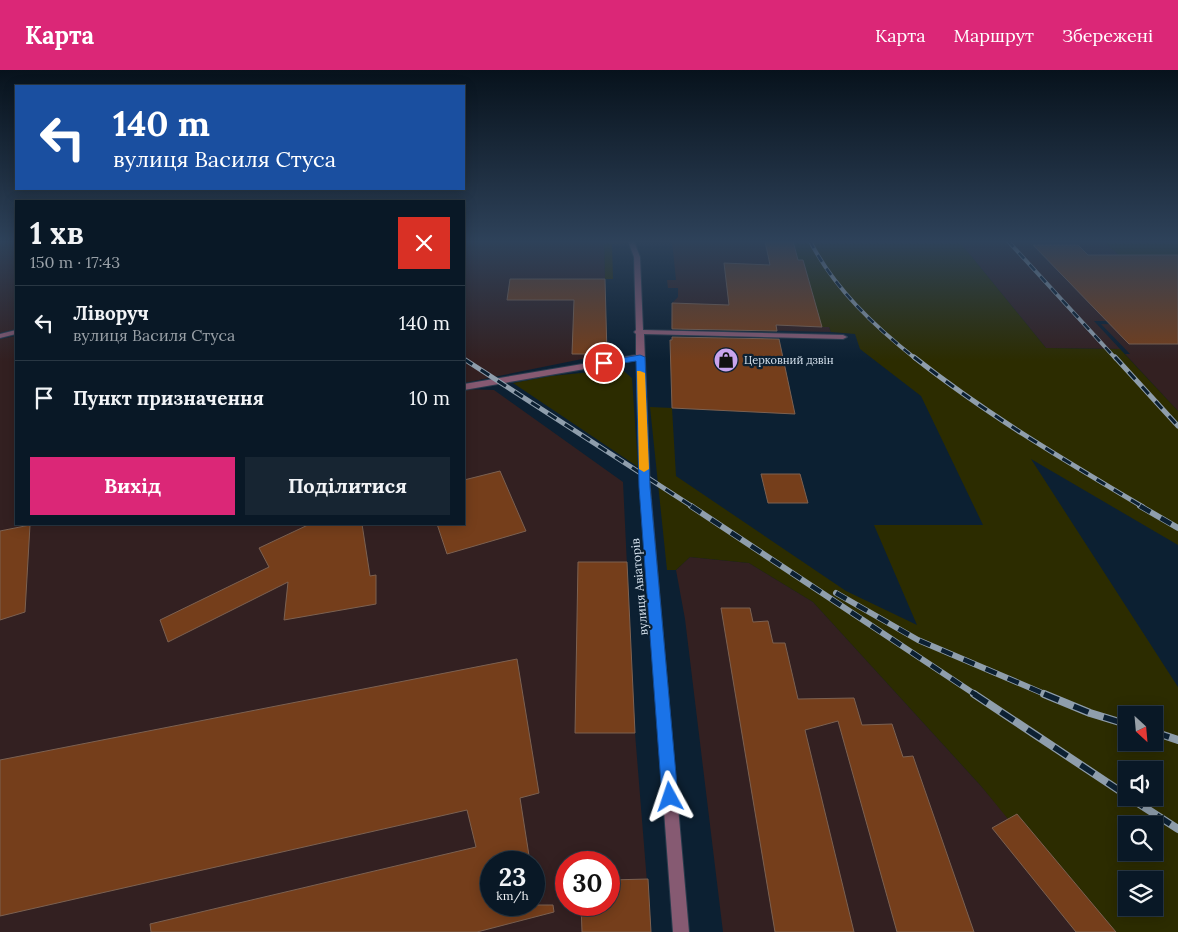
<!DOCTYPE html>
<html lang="uk">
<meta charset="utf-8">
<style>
body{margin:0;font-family:Lora,serif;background:#172532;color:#f1f3f6;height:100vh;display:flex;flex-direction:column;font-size:19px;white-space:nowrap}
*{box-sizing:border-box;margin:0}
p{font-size:16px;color:#99a0a7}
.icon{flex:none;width:28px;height:28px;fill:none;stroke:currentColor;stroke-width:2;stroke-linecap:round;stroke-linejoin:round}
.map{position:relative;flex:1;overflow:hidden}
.sheet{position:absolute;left:15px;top:130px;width:450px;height:325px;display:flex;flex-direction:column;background:#091826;border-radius:0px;box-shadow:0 2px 12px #0003,0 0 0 1px #293743}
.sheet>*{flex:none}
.hud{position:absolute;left:15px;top:15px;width:450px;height:105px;border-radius:0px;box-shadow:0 2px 12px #0003,0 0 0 1px #293743;background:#1a4fa0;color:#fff;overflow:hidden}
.needle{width:32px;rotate:154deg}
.controls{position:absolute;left:1118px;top:636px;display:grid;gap:10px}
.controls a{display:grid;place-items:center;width:45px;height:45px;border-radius:0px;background:#091826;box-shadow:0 2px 12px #0003,0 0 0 1px #293743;font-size:25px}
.speed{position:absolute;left:480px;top:781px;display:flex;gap:10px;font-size:25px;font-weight:700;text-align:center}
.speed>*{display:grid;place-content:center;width:65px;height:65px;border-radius:50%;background:#091826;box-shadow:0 2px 12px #0003,0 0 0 1px #293743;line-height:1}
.speed small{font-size:12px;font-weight:400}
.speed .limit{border:8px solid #d22;background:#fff;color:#111}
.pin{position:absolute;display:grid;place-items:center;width:42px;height:42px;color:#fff;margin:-21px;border:2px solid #fff;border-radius:50%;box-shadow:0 1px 5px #0007}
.me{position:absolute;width:55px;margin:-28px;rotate:355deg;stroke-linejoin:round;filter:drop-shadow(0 0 4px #0008)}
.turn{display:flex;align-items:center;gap:18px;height:105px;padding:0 15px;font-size:22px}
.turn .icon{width:65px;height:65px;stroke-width:2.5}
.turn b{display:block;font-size:35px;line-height:42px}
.round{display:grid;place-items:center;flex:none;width:52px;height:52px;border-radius:0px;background:#172532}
.overview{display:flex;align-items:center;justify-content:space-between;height:85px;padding:0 15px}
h1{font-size:30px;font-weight:700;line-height:38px}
.primary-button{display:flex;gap:10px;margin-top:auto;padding:10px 15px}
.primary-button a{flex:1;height:58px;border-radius:0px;background:#db2777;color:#fff;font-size:20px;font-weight:700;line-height:58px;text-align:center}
.primary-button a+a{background:#172532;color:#f1f3f6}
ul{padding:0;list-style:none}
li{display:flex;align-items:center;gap:15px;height:75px;padding:0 15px;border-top:1px solid #293743}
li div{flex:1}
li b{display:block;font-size:19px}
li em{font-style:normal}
header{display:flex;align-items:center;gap:30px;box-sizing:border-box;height:70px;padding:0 25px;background:#db2777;color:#fff}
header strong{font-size:24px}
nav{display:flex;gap:28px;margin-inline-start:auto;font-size:18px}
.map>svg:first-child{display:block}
.industrial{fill:#332021;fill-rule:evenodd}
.green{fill:#2c2c00;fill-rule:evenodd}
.building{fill:#753e1b;stroke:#7c6151}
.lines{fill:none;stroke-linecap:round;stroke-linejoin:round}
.street-casing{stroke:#283b4c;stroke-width:2}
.street{fill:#865a72;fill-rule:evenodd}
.rail-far3-casing{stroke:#8f9eac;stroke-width:4}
.rail-far2-casing{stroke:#8f9eac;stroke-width:5}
.rail-far1-casing{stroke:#8f9eac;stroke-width:6}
.rail-casing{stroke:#8f9eac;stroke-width:8}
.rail-far3{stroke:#0c2032;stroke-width:2.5;stroke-dasharray:8;stroke-linecap:butt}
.rail-far2{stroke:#0c2032;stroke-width:3;stroke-dasharray:10;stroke-linecap:butt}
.rail-far1{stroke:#0c2032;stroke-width:4.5;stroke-dasharray:12;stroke-linecap:butt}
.rail{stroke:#0c2032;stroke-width:5.5;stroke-dasharray:16;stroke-linecap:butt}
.route{fill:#1a73e8;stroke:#114b97}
.slow{fill:#f59e0b}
.labels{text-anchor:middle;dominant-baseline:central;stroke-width:4.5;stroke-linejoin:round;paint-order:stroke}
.far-poi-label{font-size:11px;fill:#d5e1ed;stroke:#0c2032;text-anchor:start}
.street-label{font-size:12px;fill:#d5e1ed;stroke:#0c2032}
</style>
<header>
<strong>Карта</strong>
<nav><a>Карта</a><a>Маршрут</a><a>Збережені</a></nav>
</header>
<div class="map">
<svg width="1178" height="862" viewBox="0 0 1178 862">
<rect width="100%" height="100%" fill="#0c2032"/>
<path class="industrial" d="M0 171H16V259L0 263Z
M464 171H604L607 284 464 313Z
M672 171H793L798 189 803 190 822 256 829 257 831 262 671 258 672 233 678 227V218H668L667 210H676Z
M959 171H1178V251H1094L1120 279 1046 278Z
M1101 254 1178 255V341L1125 284H1130Z
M16 266V454H464V319L494 320 623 412 635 663 651 862H0V269ZM491 792H534V835H491ZM566 792H609V835H566Z
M690 487 749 493 813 532 981 716 1008 748 1017 744 1116 862H723L685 549 676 500Z"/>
<path class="green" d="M604 171H627L628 173 612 174 613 209H605Z
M793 171H959L1046 278 1120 279 1178 341V475L1031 389 1178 617V862H1116L1017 744 1008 749 981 716 813 532 749 493 690 487 676 500H667L650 337 672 338 676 406 846 521 917 555 874 455H983L921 326 860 279 855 264 831 262 829 257H822L803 190H798ZM1126 645H1154V672H1126ZM1126 700H1154V728H1126ZM1126 755H1154V782H1126ZM1126 810H1154V838H1126Z
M1103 171H1178V229L1161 222Z
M621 299 632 308 638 397 513 313 551 306Z"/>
<path class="building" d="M765 171H793L798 190H803L822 257 776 255 777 261 672 259V233L729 235 724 193 770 195Z
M1033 175H1078L1088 185H1178V274H1129Z
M510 209H605L607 284H572L574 230H507Z
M672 267 779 269 795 344 672 338 670 270H672Z
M500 401 526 461 447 484 437 454H464V410Z
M761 404H800L808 433H768Z
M310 454H362L370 506 376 505V534L284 550 288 512 168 572 160 550 269 497 259 478Z
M30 455 25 542 0 550V461Z
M578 492H627L635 663H575Z
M721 538H750L753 552 768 551 773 573H785L798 629 854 628 862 655 892 654 903 687 913 686 974 862H897L838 651 805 660 854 862H775Z
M517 589 539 723 520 728 530 792H491V835H553L554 842 477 862H151L150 854 476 777 467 740 0 846V690Z
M1017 744 1116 862H1076L992 758Z
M648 809 651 862H582L581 835H609V810Z"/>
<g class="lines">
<defs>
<path id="street" d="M628 171H634L640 187 643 260 843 265 847 267 843 269 644 264 650 417 689 862H673L640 417 637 290 464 320V314L636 285V264L634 262 636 260 634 187Z
M16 260V264L0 268V264Z"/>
</defs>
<use href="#street" class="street-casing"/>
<use href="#street" class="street"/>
<defs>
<path id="rail-far3" d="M810 171C834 218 874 256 916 289
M1008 171 1116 289"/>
<path id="rail-far2" d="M914 287C986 344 1064 390 1143 437
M1115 287 1178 356
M464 289 693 437"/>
<path id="rail-far1" d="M691 436 976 625
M1140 436 1178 458
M836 523 918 570 1047 625"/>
<path id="rail" d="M974 624 1126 725
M1044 624 1090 643 1126 654
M1154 662 1178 670
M1130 728 1178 759"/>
</defs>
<use href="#rail-far3" class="rail-far3-casing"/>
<use href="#rail-far2" class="rail-far2-casing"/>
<use href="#rail-far1" class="rail-far1-casing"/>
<use href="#rail" class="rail-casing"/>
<use href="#rail-far3" class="rail-far3"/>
<use href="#rail-far2" class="rail-far2"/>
<use href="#rail-far1" class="rail-far1"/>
<use href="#rail" class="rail"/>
</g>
<linearGradient id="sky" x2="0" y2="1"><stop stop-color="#07121c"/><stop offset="0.59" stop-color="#2e425a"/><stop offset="1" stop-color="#2e425a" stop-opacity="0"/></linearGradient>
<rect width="1178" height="291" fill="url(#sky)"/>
<path class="route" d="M640 285 645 287 650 417 678 727 676 732 670 735 664 732 662 727 639 417 636 291 604 296 600 293 604 291Z"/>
<path class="slow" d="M637 301H640L645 303 649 399 644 402 639 399Z"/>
<defs>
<symbol id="shop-disc" viewBox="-11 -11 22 22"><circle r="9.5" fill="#c9a5ee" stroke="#0c2032"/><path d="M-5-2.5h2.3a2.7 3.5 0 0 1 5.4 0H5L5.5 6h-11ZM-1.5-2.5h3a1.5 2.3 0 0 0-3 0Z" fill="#111"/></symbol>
</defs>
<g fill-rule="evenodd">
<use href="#shop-disc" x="712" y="276" width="28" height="28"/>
</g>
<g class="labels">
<g class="far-poi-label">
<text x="744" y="290">Церковний дзвін</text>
</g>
<g class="street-label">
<text transform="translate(639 517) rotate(-95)">вулиця Авіаторів</text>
</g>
</g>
</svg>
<div class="controls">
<a><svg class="needle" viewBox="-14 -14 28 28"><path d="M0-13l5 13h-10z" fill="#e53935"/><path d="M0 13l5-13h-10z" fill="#99a0a7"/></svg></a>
<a><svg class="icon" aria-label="sound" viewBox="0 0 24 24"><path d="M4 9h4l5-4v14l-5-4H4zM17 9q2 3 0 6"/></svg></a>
<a><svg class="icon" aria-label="search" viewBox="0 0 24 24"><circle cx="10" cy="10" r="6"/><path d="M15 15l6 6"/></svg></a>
<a><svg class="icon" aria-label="layers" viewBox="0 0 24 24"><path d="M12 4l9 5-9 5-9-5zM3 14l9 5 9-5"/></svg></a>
</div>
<div class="speed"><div>23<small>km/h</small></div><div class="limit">30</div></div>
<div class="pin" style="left:604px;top:293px;background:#d93025"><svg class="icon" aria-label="arrive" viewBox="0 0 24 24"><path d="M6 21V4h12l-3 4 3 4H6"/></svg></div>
<svg class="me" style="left:670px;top:727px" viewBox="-20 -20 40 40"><path d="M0-17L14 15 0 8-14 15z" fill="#1a73e8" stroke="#fff" stroke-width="4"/></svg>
<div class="hud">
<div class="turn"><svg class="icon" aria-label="left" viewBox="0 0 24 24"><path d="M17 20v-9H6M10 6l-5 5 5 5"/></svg><div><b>140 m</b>вулиця Василя Стуса</div></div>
</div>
<section class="sheet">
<div class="overview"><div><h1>1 хв</h1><p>150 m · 17:43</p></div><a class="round" style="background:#d93025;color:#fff"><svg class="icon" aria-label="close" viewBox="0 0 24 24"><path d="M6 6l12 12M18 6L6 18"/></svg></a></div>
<ul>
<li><svg class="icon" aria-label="left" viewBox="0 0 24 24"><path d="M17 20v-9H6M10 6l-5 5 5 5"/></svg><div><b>Ліворуч</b><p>вулиця Василя Стуса</p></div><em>140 m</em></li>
<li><svg class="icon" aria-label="arrive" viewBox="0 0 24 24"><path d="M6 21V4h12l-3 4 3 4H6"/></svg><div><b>Пункт призначення</b></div><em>10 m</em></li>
</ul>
<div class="primary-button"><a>Вихід</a><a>Поділитися</a></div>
</section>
</div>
